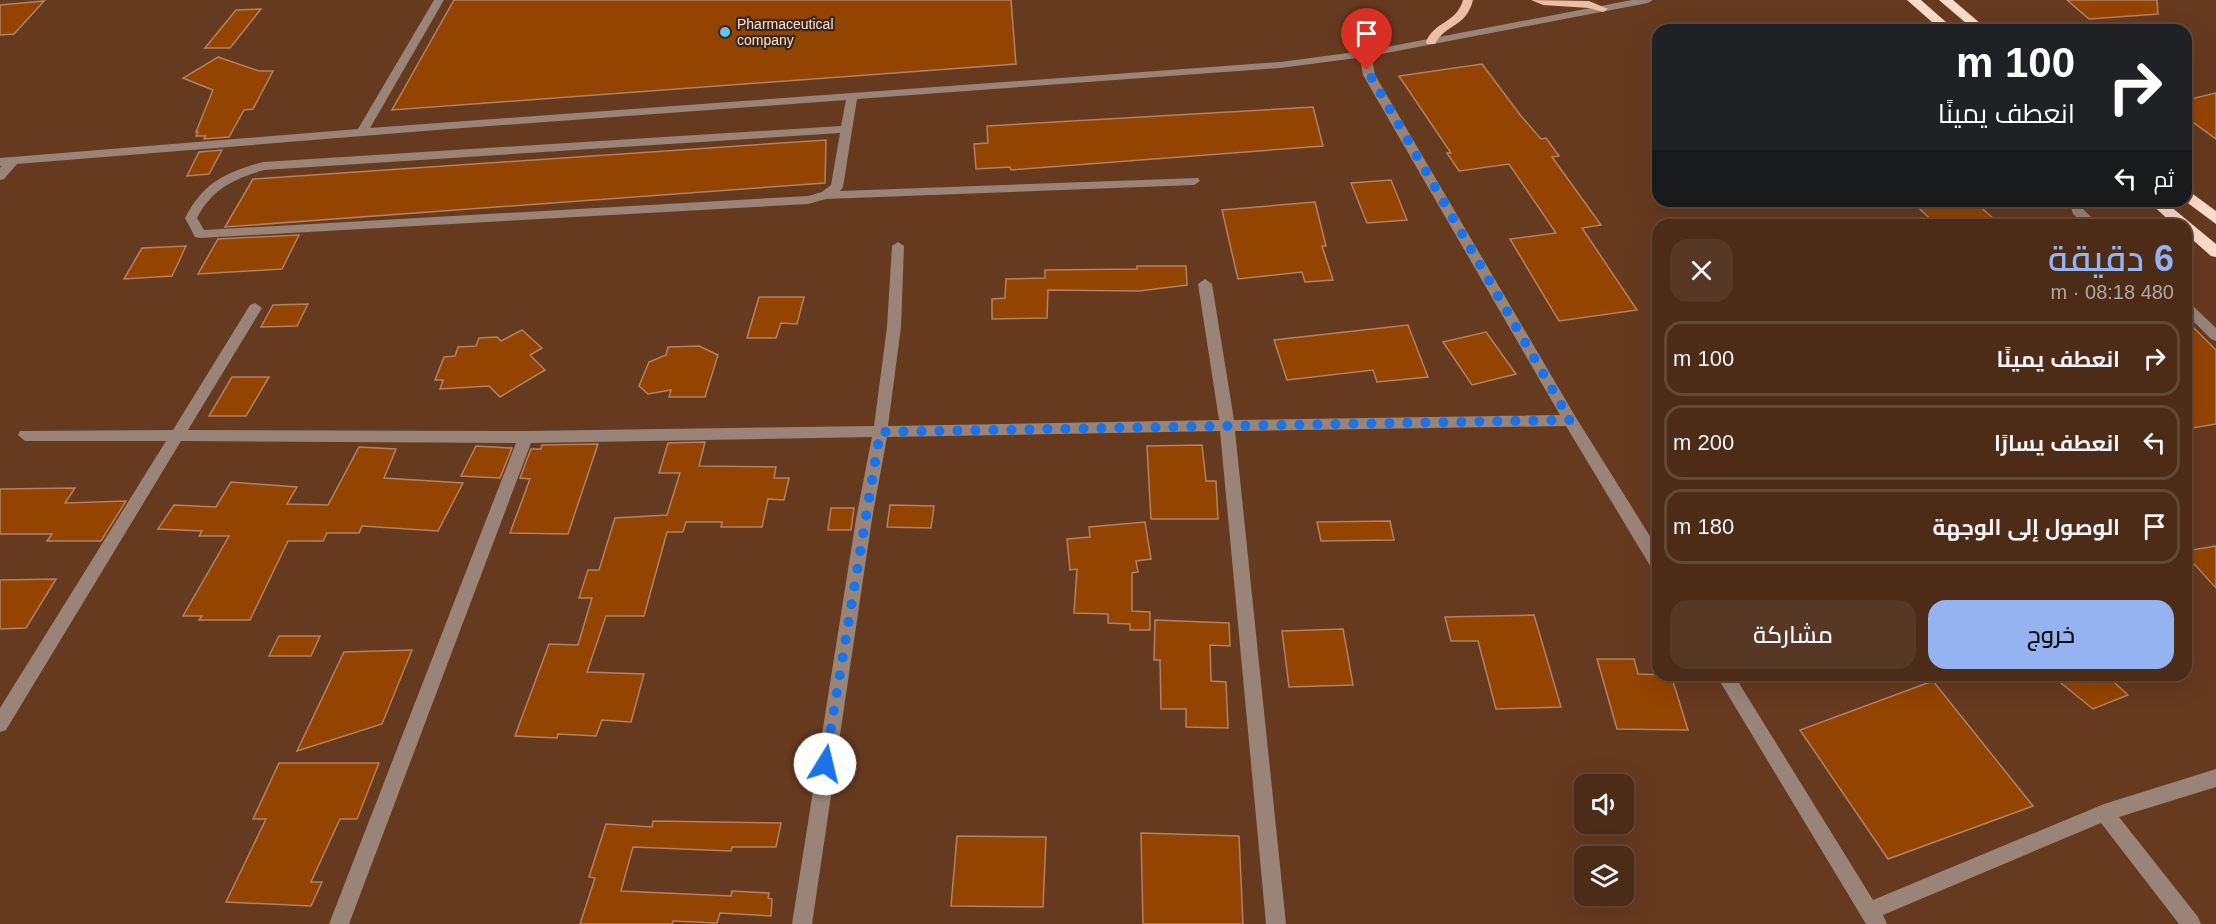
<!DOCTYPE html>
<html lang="ar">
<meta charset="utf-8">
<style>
body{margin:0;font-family:Helvetica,Cairo,sans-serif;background:#563824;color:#f1f3f6;direction:rtl;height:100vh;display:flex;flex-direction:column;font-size:22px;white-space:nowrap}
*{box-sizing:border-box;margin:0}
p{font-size:20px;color:#b2a7a1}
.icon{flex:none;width:33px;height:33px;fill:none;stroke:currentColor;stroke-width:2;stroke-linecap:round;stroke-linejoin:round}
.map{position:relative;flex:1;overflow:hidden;direction:ltr}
.panel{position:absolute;left:1652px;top:219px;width:540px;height:462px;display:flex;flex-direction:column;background:#4c2c17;border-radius:18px;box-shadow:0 6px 24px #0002,0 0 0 2px #634836;direction:rtl}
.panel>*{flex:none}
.guide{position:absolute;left:1652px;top:24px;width:540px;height:183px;border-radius:18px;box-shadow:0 6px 24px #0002,0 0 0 2px #634836;direction:rtl;background:#202124;color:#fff;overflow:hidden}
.controls{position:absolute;left:1574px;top:774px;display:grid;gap:12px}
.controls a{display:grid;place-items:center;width:60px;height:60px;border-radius:12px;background:#4c2c17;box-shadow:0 6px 24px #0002,0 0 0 2px #634836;font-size:30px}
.pin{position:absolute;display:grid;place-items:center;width:51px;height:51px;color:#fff;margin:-62px -26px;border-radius:50% 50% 50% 0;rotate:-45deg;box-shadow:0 0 6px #0007}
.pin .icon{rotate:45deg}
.me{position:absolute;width:66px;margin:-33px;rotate:9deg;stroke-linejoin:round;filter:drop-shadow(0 0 4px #0008)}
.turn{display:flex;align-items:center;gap:21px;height:126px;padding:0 18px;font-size:27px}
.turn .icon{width:78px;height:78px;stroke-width:2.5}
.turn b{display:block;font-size:42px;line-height:51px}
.then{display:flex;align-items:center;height:57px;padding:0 18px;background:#0003;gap:12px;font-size:22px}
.round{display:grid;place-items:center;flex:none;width:63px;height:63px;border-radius:18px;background:#563824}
.summary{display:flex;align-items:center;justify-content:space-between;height:102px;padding:0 18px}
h1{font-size:36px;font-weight:600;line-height:45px;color:#95b2f1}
.primary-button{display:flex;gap:12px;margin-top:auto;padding:12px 18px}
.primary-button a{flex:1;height:69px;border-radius:18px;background:#95b2f1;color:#111;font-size:24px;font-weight:600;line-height:69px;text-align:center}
.primary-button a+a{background:#563824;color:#f1f3f6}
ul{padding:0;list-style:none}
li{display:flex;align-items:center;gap:18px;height:75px;margin:0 12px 9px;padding:0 6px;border:3px solid #634836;border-radius:18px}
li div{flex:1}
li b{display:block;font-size:22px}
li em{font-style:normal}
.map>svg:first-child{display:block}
.building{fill:#944401;stroke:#b38165;stroke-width:1.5}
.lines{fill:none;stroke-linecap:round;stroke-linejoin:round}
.minor{fill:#9a8477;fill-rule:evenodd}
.major{fill:#ecbea5;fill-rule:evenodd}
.highway{fill:#fcdbc9;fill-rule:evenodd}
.route{stroke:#1a73e8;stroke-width:10;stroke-dasharray:0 18}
.poi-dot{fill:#67c4ef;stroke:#3c271c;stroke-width:2}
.labels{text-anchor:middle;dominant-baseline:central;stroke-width:4.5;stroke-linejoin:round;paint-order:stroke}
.far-poi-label{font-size:14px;fill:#fde1d2;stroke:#3c271c;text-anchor:start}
</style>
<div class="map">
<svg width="2216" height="924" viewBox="0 0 2216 924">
<rect width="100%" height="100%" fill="#663a1f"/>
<path class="building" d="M454 0H1011L1016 64 392 110Z
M2067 0H2157L2158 14 2089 19Z
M44 1 14 34 0 35V5Z
M261 9 230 48H205L236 10Z
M218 57 259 71H273L253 109 244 110 229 137 204 139 206 136H196L198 132H196L213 90 183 78Z
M1482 64 1521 116 1541 139 1546 138 1559 156 1552 157 1601 225 1582 228 1637 310 1559 321 1510 239 1556 233 1509 164 1459 171 1447 153H1451L1399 76Z
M2216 93V139L2186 117V100Z
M1313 107 1323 146 1011 170 1010 167 976 169 974 144 988 143 987 126Z
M826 140 825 183 225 227 253 179Z
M222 150 209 174 187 176 199 152Z
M1391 180 1407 220 1367 223 1351 183Z
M1911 201H1974L1995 220 1969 225H1937Z
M1315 202 1326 246H1322L1333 280 1305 282 1302 272 1238 279 1222 210Z
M299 235 282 269 198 274 218 239Z
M186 246 172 276 124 279 142 248Z
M1137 266H1186L1187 285 1139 291 1048 290 1047 318 992 319V299L1005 298 1006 279 1045 278V270L1137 269Z
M759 297H804L797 324 781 323 776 338H747Z
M308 304 297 326 261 327 273 305Z
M2186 320 2216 350V424L2186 429Z
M1408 325 1428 377 1377 382 1373 370 1287 380 1274 340Z
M522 330 542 348 530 355 545 370 500 397 489 386 440 389 443 380H435L444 357 455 356 458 347 476 346 479 338 497 337 501 341Z
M1486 332 1516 374 1472 385 1443 342Z
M699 346 718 355 705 397H669L671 390 648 394 639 386 649 362 666 355 668 347Z
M232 377H269L246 416H209Z
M705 442 699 466 776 467 774 478H789L784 500 768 499 762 527H721L722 522H686L683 532H667L644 616H606L587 672 644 674 631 722 602 720 596 736 558 734 557 738 515 736 549 644 578 645 592 598H579L588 570H599L615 518 667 515 680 473H659L668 443Z
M598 444 568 534 510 533 530 479 520 478 531 449H541L542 445Z
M1202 445 1206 481H1216L1218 519H1151L1147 446Z
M476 446 512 448 500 478 461 476Z
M359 447 396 449 384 478 463 483 438 531 362 526 359 533H327L323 541H288L250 620H199L202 616H183L229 536H199L202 531 158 529 174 505 216 507 231 482 297 487 287 504 328 505Z
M75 488 65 503 126 501 101 541H47L52 534H0V489Z
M890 505 934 506 931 528 887 527Z
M831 508H854L851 530H828Z
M1390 521 1394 540 1321 541 1317 522Z
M1145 522 1151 559 1136 561 1138 572 1132 573V611L1150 612V630H1130V624L1108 623V614L1074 613 1077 569 1070 570 1067 539 1090 537 1089 527Z
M2216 546V588L2186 555V551Z
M56 579 26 628 0 629V580Z
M1534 615 1561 707 1496 709 1478 641H1451L1445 617Z
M1155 620 1229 623 1230 646 1210 645 1211 681 1226 682 1228 728 1186 727V709H1161L1160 660H1154Z
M1343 629 1353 685 1289 687 1282 631Z
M279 636H320L311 656H269Z
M412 650 382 724 297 751 344 652Z
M1597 659H1634L1638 674 1671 675 1688 730 1617 729Z
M2051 675H2106L2128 695 2093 709Z
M1933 681 2033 806 1888 859 1800 730Z
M279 763H379L357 819H340L311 882H322L311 906 226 902 266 819H253Z
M653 821 781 823 776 847H732L731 851 633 847 621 891 731 896 732 891 769 893 768 898 772 899 771 916 720 913 717 923 673 921 672 924H580L595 878 589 877 606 824 652 827Z
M1141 833 1239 836 1243 924H1143Z
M957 836 1046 837 1043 907 951 906Z"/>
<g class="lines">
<path class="minor" d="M434 0H444L370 128 1280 62 1371 50 1632 0H1653L1648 3 1376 55 1373 63 1375 75 1575 416 1658 549V570L1652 569 1566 426 1235 431 1286 924H1266L1220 431 887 437 872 519 812 924H792L856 519 872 437 531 443 349 924H329L516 443 181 441 6 730 0 732V708L166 441H25L18 435 20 431 173 430 250 305 255 303 262 308 188 430 526 431 874 426 887 327 892 246 898 242 904 246 901 327 888 426 1219 420 1198 284 1205 279 1212 284 1234 420 1560 415 1363 75 1361 63 1364 57 1280 68 857 99 843 187 840 191 1198 178 1200 181 1194 185 826 199 808 204 200 238 195 237 185 218C203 183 225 172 263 162L841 126 846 100 449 129 17 164 4 179 0 180V168L2 166H0V158L358 129ZM840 133 831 185 822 192 808 196 204 230 197 218C212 189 234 179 264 170Z
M2069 201H2082L2083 209 2099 225H2085L2073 214Z
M2186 302 2191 304 2216 328V341L2211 339 2186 314Z
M1716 675H1734L1873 900 2104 804 2216 769V787L2119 817 2198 917 2201 924H2179L2101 823 1883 915 1887 924H1866Z"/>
<path class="major" d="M1463 0H1473C1466 28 1446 23 1435 44H1427L1426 42C1434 21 1456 24 1463 0Z
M1531 0 1589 1 1608 9 1603 12 1589 8 1543 5Z"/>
<path class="highway" d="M1907 0H1921L1955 30H1941Z
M1939 0H1953L1988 30H1974Z
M2186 189 2216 211V224L2185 201Z
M2148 201H2164L2216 244V257L2211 256 2186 234V225H2174Z"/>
</g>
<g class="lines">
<path class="route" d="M825 764 880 432 1570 420 1367 70"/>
</g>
<circle class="poi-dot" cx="725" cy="32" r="6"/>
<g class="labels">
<g class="far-poi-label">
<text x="737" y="24">Pharmaceutical<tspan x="737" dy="16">company</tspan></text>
</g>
</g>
</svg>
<div class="controls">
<a><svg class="icon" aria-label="sound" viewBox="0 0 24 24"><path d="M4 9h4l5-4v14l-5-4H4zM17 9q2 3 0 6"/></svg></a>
<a><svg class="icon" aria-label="layers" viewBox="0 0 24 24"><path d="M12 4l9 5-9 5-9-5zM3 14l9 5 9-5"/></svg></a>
</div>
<div class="pin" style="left:1367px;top:70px;background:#d93025"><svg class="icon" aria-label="arrive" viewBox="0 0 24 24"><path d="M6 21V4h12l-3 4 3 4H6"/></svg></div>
<svg class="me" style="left:825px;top:764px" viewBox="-20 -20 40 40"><circle r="19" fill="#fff"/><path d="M0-13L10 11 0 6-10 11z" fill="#1a73e8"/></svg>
<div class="guide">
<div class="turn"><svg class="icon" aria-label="right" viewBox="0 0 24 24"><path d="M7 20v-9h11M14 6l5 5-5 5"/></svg><div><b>100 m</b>انعطف يمينًا</div></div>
<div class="then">ثم<svg class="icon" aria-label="left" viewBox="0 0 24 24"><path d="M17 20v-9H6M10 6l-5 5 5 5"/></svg></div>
</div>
<section class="panel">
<div class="summary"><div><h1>6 دقيقة</h1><p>480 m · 08:18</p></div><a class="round"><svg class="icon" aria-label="close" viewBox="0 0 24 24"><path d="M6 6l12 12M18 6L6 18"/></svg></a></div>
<ul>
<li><svg class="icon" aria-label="right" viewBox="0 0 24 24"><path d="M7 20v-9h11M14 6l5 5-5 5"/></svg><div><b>انعطف يمينًا</b></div><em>100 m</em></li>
<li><svg class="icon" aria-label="left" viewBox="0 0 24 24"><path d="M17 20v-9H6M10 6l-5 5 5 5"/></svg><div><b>انعطف يسارًا</b></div><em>200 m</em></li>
<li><svg class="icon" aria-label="arrive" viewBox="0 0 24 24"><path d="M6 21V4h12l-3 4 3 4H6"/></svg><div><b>الوصول إلى الوجهة</b></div><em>180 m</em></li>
</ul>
<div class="primary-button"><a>خروج</a><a>مشاركة</a></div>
</section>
</div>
